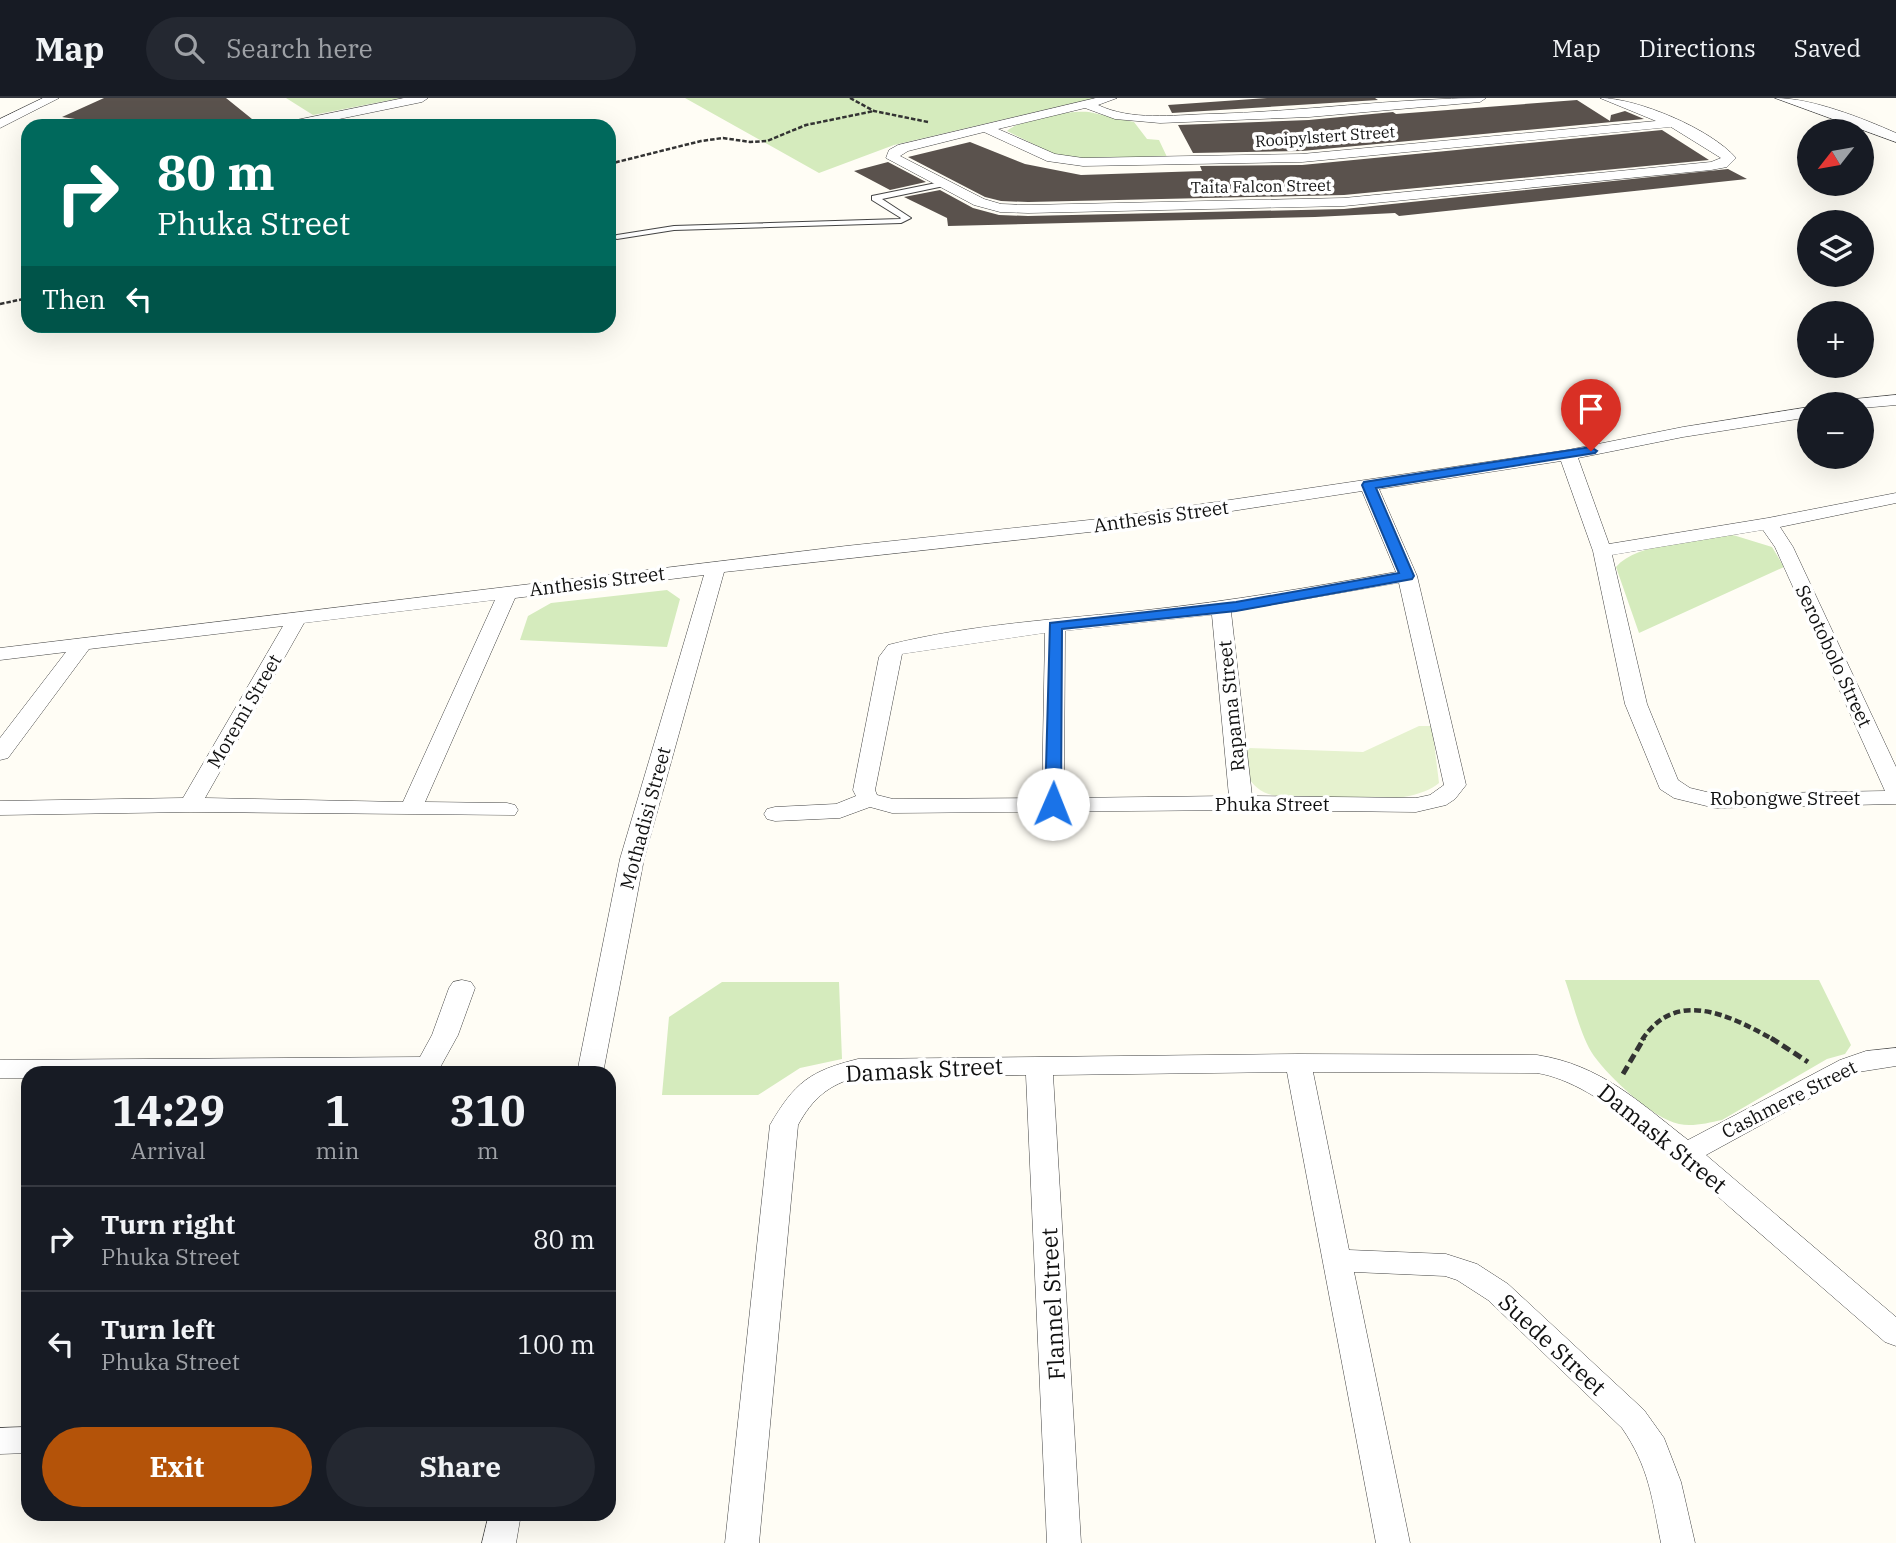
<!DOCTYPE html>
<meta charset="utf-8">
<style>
body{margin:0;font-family:"IBM Plex Serif",serif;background:#242831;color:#f1f3f6;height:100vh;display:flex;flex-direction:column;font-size:26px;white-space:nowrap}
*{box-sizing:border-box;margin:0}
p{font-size:23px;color:#9ea1a6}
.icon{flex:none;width:38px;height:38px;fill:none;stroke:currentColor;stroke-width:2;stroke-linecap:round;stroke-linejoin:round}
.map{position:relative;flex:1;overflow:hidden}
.side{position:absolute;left:21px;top:968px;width:595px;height:455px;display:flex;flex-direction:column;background:#171b24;border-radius:21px;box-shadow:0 7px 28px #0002}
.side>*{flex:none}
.guide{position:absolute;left:21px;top:21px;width:595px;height:214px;border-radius:21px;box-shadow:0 7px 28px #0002;background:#00695c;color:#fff;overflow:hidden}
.needle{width:46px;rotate:239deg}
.tools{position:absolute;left:1797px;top:21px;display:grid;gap:14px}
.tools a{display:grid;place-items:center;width:77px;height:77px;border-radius:50%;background:#171b24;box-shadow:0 7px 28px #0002;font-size:35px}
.pin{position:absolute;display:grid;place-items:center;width:60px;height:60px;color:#fff;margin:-72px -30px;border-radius:50% 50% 50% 0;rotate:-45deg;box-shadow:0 0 7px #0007}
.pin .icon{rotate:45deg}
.me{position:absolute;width:77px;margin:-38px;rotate:1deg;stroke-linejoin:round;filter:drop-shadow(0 0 5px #0008)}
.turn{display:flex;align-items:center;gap:24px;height:147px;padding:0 21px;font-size:32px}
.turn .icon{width:91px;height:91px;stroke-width:2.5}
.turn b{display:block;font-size:49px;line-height:60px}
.then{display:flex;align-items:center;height:66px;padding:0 21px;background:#0003;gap:14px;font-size:26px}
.eta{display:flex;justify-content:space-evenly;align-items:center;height:119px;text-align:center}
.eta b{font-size:42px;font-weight:800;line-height:49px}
.cta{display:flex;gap:14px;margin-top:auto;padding:14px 21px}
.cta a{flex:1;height:80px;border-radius:42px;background:#b45309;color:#fff;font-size:28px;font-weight:800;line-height:80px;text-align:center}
.cta a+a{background:#242831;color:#f1f3f6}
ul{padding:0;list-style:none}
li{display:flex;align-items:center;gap:21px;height:105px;padding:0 21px;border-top:2px solid #363941}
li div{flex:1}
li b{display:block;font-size:26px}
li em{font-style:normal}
header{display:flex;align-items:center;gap:42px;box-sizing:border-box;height:98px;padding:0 35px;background:#171b24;border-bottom:2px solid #363941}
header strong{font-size:33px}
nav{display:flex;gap:38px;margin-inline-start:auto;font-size:24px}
.search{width:490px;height:63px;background:#242831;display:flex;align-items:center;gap:18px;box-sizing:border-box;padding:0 24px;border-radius:38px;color:#9ea1a6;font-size:26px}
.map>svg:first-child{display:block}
.green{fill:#d5ebbd}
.pitch{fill:#e6f2cf}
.building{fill:#5a524d}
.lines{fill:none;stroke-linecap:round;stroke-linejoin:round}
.lane-casing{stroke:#444;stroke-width:2}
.street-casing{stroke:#444;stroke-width:1}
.path-far2{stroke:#333;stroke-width:2.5;stroke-dasharray:4.5 2;stroke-linecap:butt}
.path-far1{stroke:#333;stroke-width:4.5;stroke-dasharray:7 3.5;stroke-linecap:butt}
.path{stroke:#333;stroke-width:5;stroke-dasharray:9 4.5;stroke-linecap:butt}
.lane{fill:#fff;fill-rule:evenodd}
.street{fill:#fff;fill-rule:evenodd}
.route{fill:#1a73e8;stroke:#114b97;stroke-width:2}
.labels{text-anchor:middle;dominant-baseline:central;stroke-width:7;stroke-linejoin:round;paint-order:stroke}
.far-street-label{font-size:16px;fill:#111;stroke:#fff}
.street-label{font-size:19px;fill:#111;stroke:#fff}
.near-street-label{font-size:23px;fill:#111;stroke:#fff}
</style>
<header>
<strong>Map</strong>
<div class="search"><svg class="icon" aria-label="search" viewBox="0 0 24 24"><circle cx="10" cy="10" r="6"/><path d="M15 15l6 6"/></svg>Search here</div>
<nav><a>Map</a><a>Directions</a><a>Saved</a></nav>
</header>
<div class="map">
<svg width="1896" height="1445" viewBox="0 0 1896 1445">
<rect width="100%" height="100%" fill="#fffdf5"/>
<path class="green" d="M286 0H401L313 17Z
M685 0H1095L894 47 819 75Z
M1089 14 1134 24 1147 41 1159 42 1167 59 1078 61 1058 58 1007 33C1020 21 1070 12 1089 14Z
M1733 437 1772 449 1784 469 1639 535 1616 469C1637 444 1701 443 1733 437Z
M667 492 680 501 667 549 520 542 528 518 551 505Z
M1565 882H1819L1851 947 1845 956 1827 961 1722 1022C1708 1025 1692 1029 1679 1026 1652 1020 1610 980 1594 958 1581 940 1573 904 1565 882Z
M722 884H839L842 961 800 970 758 997H662L669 919Z"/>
<path class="pitch" d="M1419 628H1432L1439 685C1408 711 1325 700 1284 699 1264 697 1256 692 1245 675L1248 650 1363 654Z"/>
<path class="building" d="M104 0H226L252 21 215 28H121L62 19Z
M1267 0H1375L1378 2 1172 15 1168 7Z
M1577 2 1610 23 1611 17 1625 13 1644 21 1302 53 1193 55 1178 27 1309 22 1393 14 1396 16Z
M1662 32 1709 62 1344 97 1028 104 1001 103 985 99 908 59 970 44 1025 66 1081 77 1202 73 1200 68 1302 67Z
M888 64 926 84 890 92 854 73Z
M1728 71 1747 81 1399 118 1395 115 1315 119 948 128 947 120 904 99 940 92 973 110 999 117 1028 118 1344 111Z"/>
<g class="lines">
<defs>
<path id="lane" d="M941 84 945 86 944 88 882 101 911 120 901 125 674 132 617 141 613 139 617 137 674 128 900 121 901 120 872 102V98Z"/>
<path id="street" d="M43 0H59L0 30V21Z
M404 0H428L422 4 305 28H281L287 24Z
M1096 0H1117L1098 7C1132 23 1172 17 1209 16 1301 14 1394 0 1486 0L1480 4 1309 19 1160 25 1115 21 1085 10 998 31 1055 56 1083 60 1302 56 1656 23 1600 0C1637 0 1711 31 1736 60L1727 69 1711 72 1344 108 1028 115 1000 114 974 107 886 60 889 52 898 47ZM1671 29 1721 60 1711 64 1344 100 1028 107 1001 106 984 101 900 58 908 53 984 34 1047 63 1083 68 1302 64Z
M1775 0C1812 0 1862 20 1896 35V44Z
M1896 297V307L1862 310V306H1847L1855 301Z
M1810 309V319L1683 339 1578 360 1609 446 1768 420 1896 395V405L1780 429 1793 449 1896 669V706L1715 710 1674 700 1660 691 1625 606 1593 453 1561 363 1379 391 1417 478 1466 687 1455 701 1446 707 1416 714 1241 712 892 715 870 709 840 720 775 723 767 721 764 716 767 711 775 709 836 706 856 698 853 692 879 559 888 547C971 526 1062 521 1147 512 1231 503 1313 489 1396 474L1362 393 1108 432 724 474 644 761 603 975H577L620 761 704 477 515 500 425 704 507 705 515 707 518 712 515 717 190 714 0 717V703L183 700 283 528 89 551 8 660 0 662V640L66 554 0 562V550L846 448 1108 420 1568 352 1683 329ZM1763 432 1775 449 1885 693 1715 696 1690 690 1678 682 1647 606 1612 457ZM1399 485 1444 687 1430 697 1416 700 1252 698 1231 514ZM495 502 403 704 205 700 304 525ZM1212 517 1229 698 1064 700 1065 533ZM1045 535 1042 700 893 701 877 697 875 692 902 556Z
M462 882 471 884 475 890 458 937 437 975H28V980H0V962L420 959 432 937 449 890 453 884Z
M1896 950V968L1858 974 1706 1057 1896 1219V1248L1885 1244C1834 1200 1783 1155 1732 1111 1683 1068 1601 985 1537 975L1313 974 1349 1152 1446 1156 1477 1166 1508 1186 1644 1312 1664 1340 1681 1384 1695 1445H1661C1652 1400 1649 1369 1622 1330L1488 1202 1457 1182 1445 1178 1354 1174 1410 1445H1376L1287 974 1053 977 1081 1445H1047L1026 977 858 979C829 986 812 1001 798 1027L759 1445H725L770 1027C795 984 810 973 858 961L1298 956 1537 957C1601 967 1639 1004 1688 1042L1840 962 1866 953Z
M28 1329V1355L0 1356V1330Z
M489 1416H521L516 1445H482Z"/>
</defs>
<use href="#lane" class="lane-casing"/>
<use href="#street" class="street-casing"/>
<path class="path-far2" d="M850 0 874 13 928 24
M609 66 701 43 723 40 750 44 767 43 806 27 874 13
M0 206 28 200"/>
<path class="path-far1" d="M1642 942C1676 889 1731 918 1774 942"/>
<path class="path" d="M1771 940 1808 964
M1623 976 1644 940"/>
<use href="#lane" class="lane"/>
<use href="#street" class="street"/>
</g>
<path class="route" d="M1591 349 1597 353 1595 355 1376 390 1414 478 1412 481 1236 513 1062 531 1061 706 1053 711 1045 706 1050 525 1236 504 1399 475 1362 387 1364 384Z"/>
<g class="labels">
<g class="far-street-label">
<text transform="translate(1325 38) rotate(-4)">Rooipylstert Street</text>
<text transform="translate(1261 88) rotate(-1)">Taita Falcon Street</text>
</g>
<g class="street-label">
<text transform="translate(1161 418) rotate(-8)">Anthesis Street</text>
<text transform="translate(597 483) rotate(-7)">Anthesis Street</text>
<text transform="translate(1834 558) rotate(65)">Serotobolo Street</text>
<text transform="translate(1231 608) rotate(-96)">Rapama Street</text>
<text transform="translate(244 613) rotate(-60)">Moremi Street</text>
<text x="1785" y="700">Robongwe Street</text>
<text x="1272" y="706">Phuka Street</text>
<text transform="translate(645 720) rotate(-75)">Mothadisi Street</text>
<text transform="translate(1789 1001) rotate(-27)">Cashmere Street</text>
</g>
<g class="near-street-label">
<text transform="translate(924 971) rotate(-3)">Damask Street</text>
<text transform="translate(1663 1040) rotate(39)">Damask Street</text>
<text transform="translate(1052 1206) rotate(-93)">Flannel Street</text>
<text transform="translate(1553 1246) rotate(43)">Suede Street</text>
</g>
</g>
</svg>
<div class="tools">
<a><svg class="needle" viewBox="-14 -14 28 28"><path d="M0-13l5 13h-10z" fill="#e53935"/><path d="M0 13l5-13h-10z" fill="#9ea1a6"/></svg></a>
<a><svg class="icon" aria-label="layers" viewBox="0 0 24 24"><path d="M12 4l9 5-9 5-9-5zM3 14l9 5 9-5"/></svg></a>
<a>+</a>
<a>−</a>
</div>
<div class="pin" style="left:1591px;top:353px;background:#d93025"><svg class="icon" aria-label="arrive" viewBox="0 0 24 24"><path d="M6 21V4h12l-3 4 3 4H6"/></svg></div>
<svg class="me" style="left:1053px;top:706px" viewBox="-20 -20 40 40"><circle r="19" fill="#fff"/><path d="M0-13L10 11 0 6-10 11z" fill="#1a73e8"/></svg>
<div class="guide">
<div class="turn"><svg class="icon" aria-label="right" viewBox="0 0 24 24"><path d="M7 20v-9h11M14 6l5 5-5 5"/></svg><div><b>80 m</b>Phuka Street</div></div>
<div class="then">Then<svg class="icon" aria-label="left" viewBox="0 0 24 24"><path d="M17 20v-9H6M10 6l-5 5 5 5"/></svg></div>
</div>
<section class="side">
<div class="eta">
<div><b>14:29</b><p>Arrival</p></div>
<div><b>1</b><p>min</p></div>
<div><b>310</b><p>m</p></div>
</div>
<ul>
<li><svg class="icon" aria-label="right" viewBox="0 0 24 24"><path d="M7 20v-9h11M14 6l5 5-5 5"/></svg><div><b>Turn right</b><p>Phuka Street</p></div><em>80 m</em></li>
<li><svg class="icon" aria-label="left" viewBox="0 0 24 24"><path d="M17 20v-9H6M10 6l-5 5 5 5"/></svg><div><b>Turn left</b><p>Phuka Street</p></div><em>100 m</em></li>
</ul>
<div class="cta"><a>Exit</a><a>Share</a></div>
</section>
</div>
